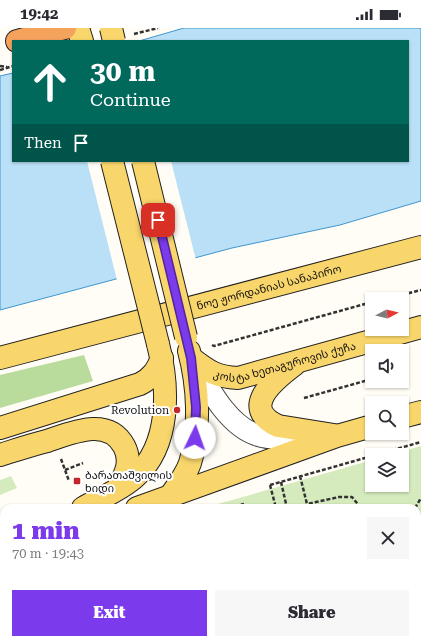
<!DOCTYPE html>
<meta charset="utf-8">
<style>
body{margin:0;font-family:"Roboto Serif","Noto Sans Georgian",serif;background:#f7f7f7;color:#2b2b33;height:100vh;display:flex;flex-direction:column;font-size:15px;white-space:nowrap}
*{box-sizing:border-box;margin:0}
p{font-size:13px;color:#7c7c81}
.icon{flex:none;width:22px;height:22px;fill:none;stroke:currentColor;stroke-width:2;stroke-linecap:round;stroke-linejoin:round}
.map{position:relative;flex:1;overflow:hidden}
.details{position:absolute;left:0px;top:476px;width:421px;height:140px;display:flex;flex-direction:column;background:#fff;border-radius:12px 12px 0 0;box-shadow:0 1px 3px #0004}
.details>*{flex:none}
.guide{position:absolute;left:12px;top:12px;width:397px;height:122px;border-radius:0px;box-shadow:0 1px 3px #0004;background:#00695c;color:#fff;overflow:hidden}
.needle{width:26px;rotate:83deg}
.tools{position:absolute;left:365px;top:264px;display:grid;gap:8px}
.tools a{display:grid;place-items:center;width:44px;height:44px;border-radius:0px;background:#fff;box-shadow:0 1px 3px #0004;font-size:20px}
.pin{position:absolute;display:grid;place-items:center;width:34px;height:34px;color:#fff;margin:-17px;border-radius:8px;box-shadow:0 2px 6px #0006}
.me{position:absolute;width:44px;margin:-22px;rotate:3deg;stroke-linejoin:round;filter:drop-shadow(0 0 3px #0008)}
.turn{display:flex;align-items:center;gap:14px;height:84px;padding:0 12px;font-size:18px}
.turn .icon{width:52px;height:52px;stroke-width:2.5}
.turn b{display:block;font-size:28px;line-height:34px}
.then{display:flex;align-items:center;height:38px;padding:0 12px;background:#0003;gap:8px;font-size:15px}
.round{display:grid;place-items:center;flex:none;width:42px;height:42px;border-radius:0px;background:#f7f7f7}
.summary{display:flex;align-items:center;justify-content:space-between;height:68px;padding:0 12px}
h1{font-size:24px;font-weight:800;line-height:30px;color:#7c3aed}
.button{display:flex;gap:8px;margin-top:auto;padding:8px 12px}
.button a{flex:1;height:46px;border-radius:0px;background:#7c3aed;color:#fff;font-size:16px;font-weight:800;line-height:46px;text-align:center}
.button a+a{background:#f7f7f7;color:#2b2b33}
.status{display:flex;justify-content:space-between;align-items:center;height:28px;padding:0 20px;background:#fff;direction:ltr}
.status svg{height:11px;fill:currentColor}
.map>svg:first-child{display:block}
.green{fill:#d5ebbd}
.forest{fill:#b9dc9c}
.water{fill:#b9e0f7;stroke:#3f96cf}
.pier{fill:#fffdf5}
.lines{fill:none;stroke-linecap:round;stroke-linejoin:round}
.minor-casing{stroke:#444;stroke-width:23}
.major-casing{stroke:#222;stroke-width:24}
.highway-casing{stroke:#222;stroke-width:24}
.path{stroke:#333;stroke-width:2.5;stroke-dasharray:4 2;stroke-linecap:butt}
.minor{stroke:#fff;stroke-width:21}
.major{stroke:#f9d66b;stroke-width:22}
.highway{stroke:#f5a25d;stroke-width:22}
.major-bridge-casing{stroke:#222;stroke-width:24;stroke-linecap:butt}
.major-bridge{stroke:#f9d66b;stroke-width:22}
.route-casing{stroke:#51269a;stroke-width:10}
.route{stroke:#7c3aed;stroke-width:7}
.poi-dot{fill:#c4262e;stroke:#fff;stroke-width:1.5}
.labels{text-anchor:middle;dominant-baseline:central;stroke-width:4;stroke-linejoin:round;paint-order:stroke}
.street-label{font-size:11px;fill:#111;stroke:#fff}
.poi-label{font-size:11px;fill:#111;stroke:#fff;text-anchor:end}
</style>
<div class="status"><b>19:42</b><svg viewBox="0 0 49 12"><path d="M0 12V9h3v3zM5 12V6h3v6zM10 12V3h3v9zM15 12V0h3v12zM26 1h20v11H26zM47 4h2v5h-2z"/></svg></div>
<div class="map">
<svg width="421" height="616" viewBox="0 0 421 616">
<rect width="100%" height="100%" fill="#fffdf5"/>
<path class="green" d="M421 418V527L417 539V480H204L372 432V457H402V427H389Z
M11 448 17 460 0 467V452Z
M266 612H395L393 616H268Z"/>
<path class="forest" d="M84 327 93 353 0 380V347Z
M4 546V575L0 577V548Z"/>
<path class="water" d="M184 0H421V173L340 197 232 220 0 282V48L13 45V133H408V13H139Z"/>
<path class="pier" d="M87 133H171L196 232 117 252Z"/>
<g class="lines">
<defs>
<path id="minor" d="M191 330C207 356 226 397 257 407 274 413 294 410 312 409
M417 590 421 577
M60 612 61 616
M144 612 146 616
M409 616 410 612"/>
<g id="major">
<path d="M78 0 82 13"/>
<path id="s1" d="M0 330 421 219"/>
<path id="s2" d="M191 330C208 343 216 349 238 350L421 299"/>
<path d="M294 337C274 352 239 380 278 398L334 407"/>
<path d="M402 389 421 384"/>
<path d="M0 400 140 356C152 350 157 342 162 330"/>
<path d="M0 427C16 422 31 417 47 413 71 405 108 388 124 418 132 433 126 446 118 460"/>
<path d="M171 467C178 457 186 447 190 435 201 401 198 357 189 323"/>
<path d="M83 480C100 470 121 462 135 449 171 417 169 359 158 316"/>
<path d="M137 480 337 408 372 398"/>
<path d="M0 518 4 517"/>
</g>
<path id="highway" d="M17 13 65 0"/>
</defs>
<use href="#minor" class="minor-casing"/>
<use href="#major" class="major-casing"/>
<use href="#highway" class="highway-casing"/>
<path class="path" d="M134 6 158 0
M0 38 7 39
M0 42 13 38
M385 271 421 262
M212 317 214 318 372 274
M388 353 389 359
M304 370 372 351
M375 427 421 414
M61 431 69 453
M65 442 83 435
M300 448 307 476
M281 454 287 480
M270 457 372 428
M270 457 276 480
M235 478 244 476
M306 480 307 476 339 469H352L361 480
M415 480 421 470
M274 612 277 616
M363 612 364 616
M325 616V612"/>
<use href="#minor" class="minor"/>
<use href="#major" class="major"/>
<use href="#highway" class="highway"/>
<defs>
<path id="major-bridge" d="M111 0 114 13
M112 133 158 316
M143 133 186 309"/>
</defs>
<use href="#major-bridge" class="major-bridge-casing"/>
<use href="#major-bridge" class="major-bridge"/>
</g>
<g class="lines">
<defs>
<path id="route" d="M158 192 191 330 196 379 195 410"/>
</defs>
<use href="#route" class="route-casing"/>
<use href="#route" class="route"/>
</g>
<g class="poi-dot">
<circle cx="177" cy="382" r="4"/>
<rect x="73" y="449" width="8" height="8" rx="2"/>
</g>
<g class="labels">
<g class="street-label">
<text stroke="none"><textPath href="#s1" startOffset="278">ნოე ჟორდანიას სანაპირო</textPath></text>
<text stroke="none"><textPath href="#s2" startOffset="101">კოსტა ხეთაგუროვის ქუჩა</textPath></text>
</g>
<g class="poi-label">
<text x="169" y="382">Revolution</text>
<text x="85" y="447" text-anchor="start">ბარათაშვილის<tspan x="85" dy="13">ხიდი</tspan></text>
</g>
</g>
</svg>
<div class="tools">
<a><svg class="needle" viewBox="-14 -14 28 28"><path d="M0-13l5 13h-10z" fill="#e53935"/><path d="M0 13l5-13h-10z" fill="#7c7c81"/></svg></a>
<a><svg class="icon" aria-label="sound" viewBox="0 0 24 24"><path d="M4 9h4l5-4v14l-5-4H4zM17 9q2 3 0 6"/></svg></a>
<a><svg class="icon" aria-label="search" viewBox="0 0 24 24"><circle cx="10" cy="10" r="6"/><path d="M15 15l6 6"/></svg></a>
<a><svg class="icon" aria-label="layers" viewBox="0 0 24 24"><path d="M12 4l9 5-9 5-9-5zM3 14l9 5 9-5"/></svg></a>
</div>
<div class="pin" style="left:158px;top:192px;background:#d93025"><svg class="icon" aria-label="arrive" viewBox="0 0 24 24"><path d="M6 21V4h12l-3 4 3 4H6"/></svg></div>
<svg class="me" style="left:195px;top:410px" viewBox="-20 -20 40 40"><circle r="19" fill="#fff"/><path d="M0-13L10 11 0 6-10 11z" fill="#7c3aed"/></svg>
<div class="guide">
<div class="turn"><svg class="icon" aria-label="ahead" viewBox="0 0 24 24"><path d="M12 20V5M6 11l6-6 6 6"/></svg><div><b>30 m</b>Continue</div></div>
<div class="then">Then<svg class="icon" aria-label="arrive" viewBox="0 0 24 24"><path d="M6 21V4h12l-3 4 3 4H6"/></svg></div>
</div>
<section class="details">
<div class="summary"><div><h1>1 min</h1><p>70 m · 19:43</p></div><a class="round"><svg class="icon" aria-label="close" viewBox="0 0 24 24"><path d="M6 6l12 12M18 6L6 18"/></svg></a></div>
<div class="button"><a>Exit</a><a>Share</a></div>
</section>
</div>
